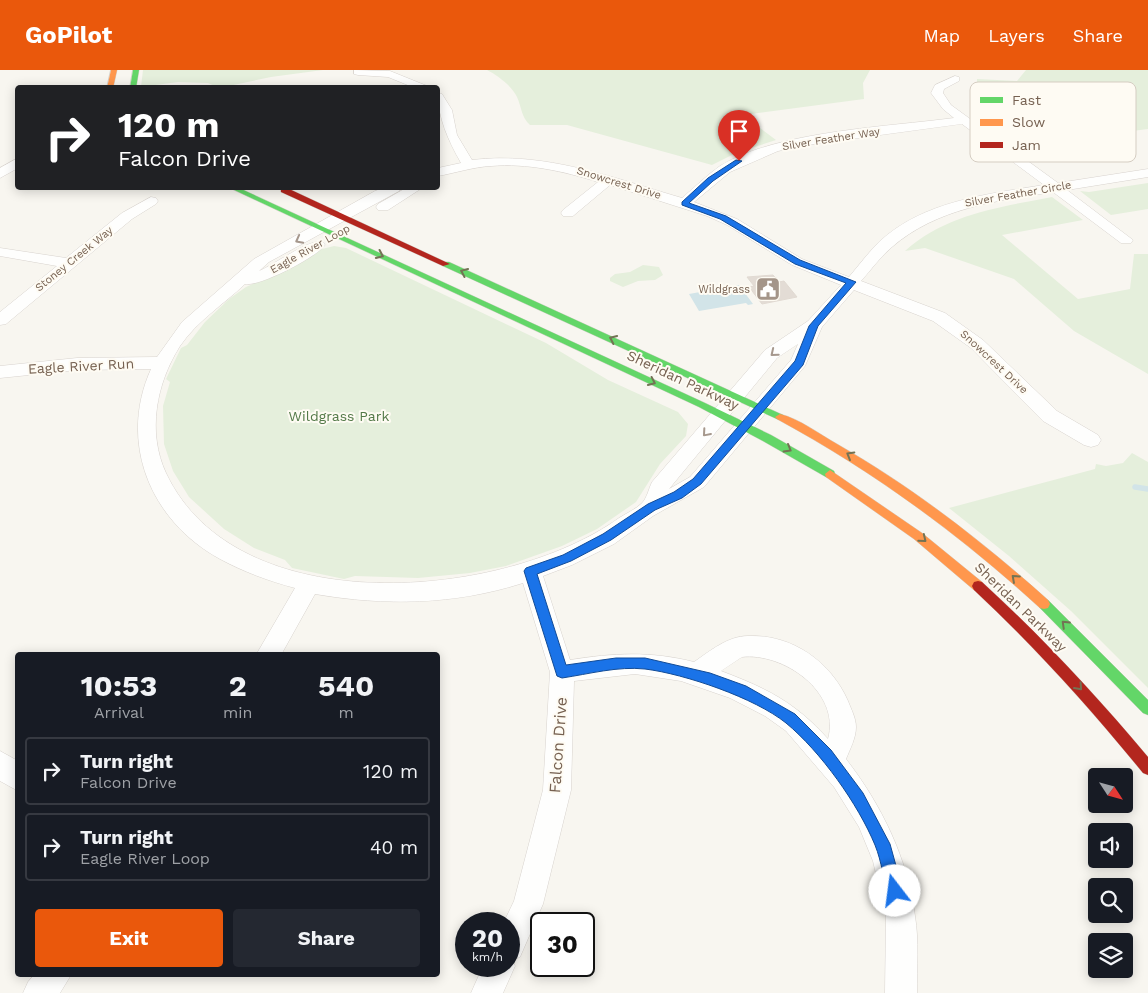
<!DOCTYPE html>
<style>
body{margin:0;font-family:"Work Sans",sans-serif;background:#242831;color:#f1f3f6;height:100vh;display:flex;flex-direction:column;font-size:19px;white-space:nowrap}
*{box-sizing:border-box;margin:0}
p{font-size:16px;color:#9ea1a6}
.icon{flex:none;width:28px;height:28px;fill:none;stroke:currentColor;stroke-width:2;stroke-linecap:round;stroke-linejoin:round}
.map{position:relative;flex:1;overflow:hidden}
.drawer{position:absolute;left:15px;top:582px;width:425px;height:325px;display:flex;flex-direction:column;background:#171b24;border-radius:5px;box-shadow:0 2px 12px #0003}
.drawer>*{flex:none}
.hud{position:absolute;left:15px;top:15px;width:425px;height:105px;border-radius:5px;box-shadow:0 2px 12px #0003;background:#202124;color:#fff;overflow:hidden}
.needle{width:32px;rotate:126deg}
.fabs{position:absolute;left:1088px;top:698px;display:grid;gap:10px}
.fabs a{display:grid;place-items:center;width:45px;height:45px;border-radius:5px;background:#171b24;box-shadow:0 2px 12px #0003;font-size:25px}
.speed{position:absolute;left:455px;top:842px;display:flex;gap:10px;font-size:25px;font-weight:700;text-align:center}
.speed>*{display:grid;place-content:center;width:65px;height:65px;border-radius:50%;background:#171b24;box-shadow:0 2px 12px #0003;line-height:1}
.speed small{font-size:12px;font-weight:400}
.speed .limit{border:2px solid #111;border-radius:8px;background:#fff;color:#111}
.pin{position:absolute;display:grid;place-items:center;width:42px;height:42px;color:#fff;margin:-51px -21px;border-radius:50% 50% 50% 0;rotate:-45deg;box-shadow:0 0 5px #0007}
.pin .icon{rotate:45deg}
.me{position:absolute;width:55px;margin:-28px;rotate:345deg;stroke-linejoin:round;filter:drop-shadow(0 0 4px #0008)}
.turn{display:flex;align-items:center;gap:18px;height:105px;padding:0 20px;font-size:22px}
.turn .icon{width:65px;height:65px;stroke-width:2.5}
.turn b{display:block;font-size:35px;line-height:42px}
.eta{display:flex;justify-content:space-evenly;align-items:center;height:85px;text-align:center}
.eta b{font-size:30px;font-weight:700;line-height:35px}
.primary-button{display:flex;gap:10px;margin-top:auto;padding:10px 20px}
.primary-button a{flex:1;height:58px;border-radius:5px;background:#ea580c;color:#fff;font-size:20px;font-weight:700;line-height:58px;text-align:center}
.primary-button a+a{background:#242831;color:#f1f3f6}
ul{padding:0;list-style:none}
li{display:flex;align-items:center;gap:15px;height:68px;margin:0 10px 8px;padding:0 10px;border:2px solid #363941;border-radius:5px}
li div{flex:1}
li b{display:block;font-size:19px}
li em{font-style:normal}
header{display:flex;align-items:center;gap:30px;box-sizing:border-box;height:70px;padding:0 25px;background:#ea580c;color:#fff}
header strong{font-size:24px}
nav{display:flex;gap:28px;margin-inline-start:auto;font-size:18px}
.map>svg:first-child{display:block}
.green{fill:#e5efdc}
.water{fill:#d2e4e8}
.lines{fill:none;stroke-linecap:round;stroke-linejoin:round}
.stream{stroke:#d2e4e8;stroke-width:5.5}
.building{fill:#e3dcd5;stroke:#e1dad2}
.street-casing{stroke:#d8d3ce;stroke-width:1}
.fast-casing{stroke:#d6d2cb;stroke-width:1}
.slow-casing{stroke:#d6d2cb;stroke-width:1}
.jam-casing{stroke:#d6d2cb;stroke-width:1}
.street{fill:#fefefd;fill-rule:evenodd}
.fast{fill:#63d668;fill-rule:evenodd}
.slow{fill:#ff974d;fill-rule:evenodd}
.jam{fill:#b3261e;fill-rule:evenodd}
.oneway{stroke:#a6988d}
.oneway2{stroke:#737354}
.route{fill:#1a73e8;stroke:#114b97}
.labels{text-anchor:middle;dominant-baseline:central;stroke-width:4;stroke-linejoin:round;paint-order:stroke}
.far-street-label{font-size:11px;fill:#766151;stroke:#fefbf3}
.far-poi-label{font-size:11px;fill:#766151;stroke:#fefbf3;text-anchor:end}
.street-label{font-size:14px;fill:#766151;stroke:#fefbf3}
.park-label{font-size:14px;fill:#547a49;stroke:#fefbf3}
.near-street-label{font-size:16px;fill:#766151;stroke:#fefbf3}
.key{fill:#fefbf3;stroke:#d5cdc2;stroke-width:1}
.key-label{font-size:14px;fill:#766151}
</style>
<header>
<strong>GoPilot</strong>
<nav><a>Map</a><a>Layers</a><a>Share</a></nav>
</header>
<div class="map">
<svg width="1148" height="923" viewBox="0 0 1148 923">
<rect width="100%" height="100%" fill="#f8f6f0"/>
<path class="green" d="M143 0H323L271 7 224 17H217L208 13 178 12 141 17Z
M487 0H870L863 13 864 29 743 45 776 70 736 83 712 95 567 55H530C521 47 522 38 517 27 512 16 497 5 487 0Z
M1026 0H1148V59L1070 69 992 18 977 13V9L1017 11Z
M1148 113V139L1111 145 1080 121 1089 122Z
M1052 127 1083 150 1002 165 1078 229 1130 219 1134 184H1148V304L1074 261 1014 209 925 178 905 181C946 144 1000 137 1052 127Z
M334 176 346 178 546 273 608 310 678 342 688 354 686 366 660 394 636 432 597 459 562 476 506 496 470 503 418 508 355 506 344 509 292 498 285 490 254 478 224 459 189 427 173 401 164 374 163 336 170 312 166 309 181 278 187 275 205 252 229 229 246 217 288 198 322 179Z
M643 195 659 197 663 205 655 210 638 211 623 217 610 211V208L615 204 630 202Z
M1132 383 1148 392V618L1071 541 1009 486 949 438 1095 399 1096 394 1106 396 1123 393Z"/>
<path class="water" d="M739 215 753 234 748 235 746 233 699 241 689 224Z"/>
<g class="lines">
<path class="stream" d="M1135 417 1148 419"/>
</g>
<path class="building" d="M773 205 779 212 784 211 797 227 762 234 749 217 754 216 747 207Z"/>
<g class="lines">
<defs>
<path id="street" d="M354 0 390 1 432 18H415L388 7 358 5 354 4Z
M955 6 959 7V11L944 19 943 23 951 35 1058 113 1148 99V107L1067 120 1133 170 1131 173H1121L1053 122C996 131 937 138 892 177 880 187 871 200 861 211L945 243 983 270 1057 341 1098 365 1101 370 1098 375 1091 377 1084 375 1043 351 971 278 933 251 854 220 822 257 805 296 704 417 653 446 614 474 572 495 543 506 570 590C613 583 651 581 694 592 710 581 728 566 748 566 792 564 831 592 848 631 851 639 856 648 856 657 856 668 850 679 846 689 881 734 908 789 915 846 919 871 917 897 917 923H885L886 847 873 791 859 757 834 717 786 661 765 646 730 628 681 611 635 604 574 611 571 720 543 834 520 887 512 890 515 896 503 923H471L483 896H509V854H503L514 831 543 720 550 602 523 513C454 535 385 536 315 524L281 585H256L295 518C269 511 244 502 220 489 150 451 118 372 151 299L77 300 0 308V296L77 288 157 287 182 252 254 189 375 121 383 118H400L399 121 269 192 259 201C274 195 310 168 323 172L325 175C317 187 259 217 245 214 224 234 197 251 180 276 156 314 147 362 166 403 237 554 505 530 619 448 627 443 636 439 642 433 647 428 649 418 652 412L765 280 808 251 841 215 792 195 727 155 707 146 610 115 573 146H563L561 143 563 140 598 112C563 101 527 93 491 96 473 97 455 103 438 106V98L461 93C448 70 438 48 438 23L442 24 452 40 457 65 472 90C545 81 613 108 682 128 694 118 707 105 720 96 777 61 887 57 954 48L943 39 931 23 935 15ZM962 54 1044 115C988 124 923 131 879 172 868 183 859 195 849 207L802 189 737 149 694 132 730 102 778 81 814 74ZM798 274 791 290 690 407 669 419 777 288ZM742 587C783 582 841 622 828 669 795 632 766 618 721 601Z
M18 88V98L0 108V98Z
M406 118H422L388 140H378L376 137 378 134Z
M151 127 156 128 158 131 156 134 132 149 6 254 0 255V242L57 196 0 186V178L66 188 122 143Z
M0 681 18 691V721L0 711Z
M34 905H71L60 923H23L28 912Z"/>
<path id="fast" d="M133 0H139L136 18H130Z
M230 118H239L705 333 771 365 834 401 835 404 830 408 826 407 763 371 699 337Z
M443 192H449L783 345 785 347 780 350 777 349 443 196Z
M1044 529 1048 530 1148 630V645L1143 643 1040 538 1038 534 1040 530Z"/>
<path id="slow" d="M111 0H117L113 18H107Z
M780 344C800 349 819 364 837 374 914 418 983 472 1048 530L1050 534 1048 538 1044 539 1040 538C959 464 873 401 777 349L775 347Z
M830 400 922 463 982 512 984 516 982 520 978 521 974 520 914 469 826 407 825 404Z"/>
<path id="jam" d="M281 118H287L450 194 443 196 281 122Z
M978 511 982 512C1042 567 1096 625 1148 687V705L1143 703C1090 638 1035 577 974 520L972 516 974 512Z"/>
</defs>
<use href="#street" class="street-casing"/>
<use href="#fast" class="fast-casing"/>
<use href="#slow" class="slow-casing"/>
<use href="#jam" class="jam-casing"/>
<use href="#street" class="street"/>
<use href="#fast" class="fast"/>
<use href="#slow" class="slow"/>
<use href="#jam" class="jam"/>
</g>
<defs><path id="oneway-chevron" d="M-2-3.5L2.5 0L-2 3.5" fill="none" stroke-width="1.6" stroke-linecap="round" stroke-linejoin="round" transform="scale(1.25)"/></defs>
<g class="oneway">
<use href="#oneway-chevron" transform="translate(299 170) rotate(152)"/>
<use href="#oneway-chevron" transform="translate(774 283) rotate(141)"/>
<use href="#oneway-chevron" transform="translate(706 363) rotate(131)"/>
</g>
<g class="oneway2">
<use href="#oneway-chevron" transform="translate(380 185) rotate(25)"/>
<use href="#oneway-chevron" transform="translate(464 202) rotate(-156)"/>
<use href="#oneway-chevron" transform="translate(613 269) rotate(-155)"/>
<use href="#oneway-chevron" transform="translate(652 312) rotate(25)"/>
<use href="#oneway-chevron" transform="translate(788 379) rotate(30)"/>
<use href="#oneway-chevron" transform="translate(850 385) rotate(-150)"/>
<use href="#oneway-chevron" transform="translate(923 469) rotate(39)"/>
<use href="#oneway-chevron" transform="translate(1015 508) rotate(-138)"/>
<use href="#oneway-chevron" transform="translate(1065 554) rotate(-136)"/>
<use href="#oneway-chevron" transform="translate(1079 617) rotate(48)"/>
</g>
<path class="route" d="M736 90 742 91 713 111 689 133 726 146 800 190 856 212 818 256 803 295 701 414 682 428 655 440 611 470 571 491 537 504 566 595 616 588H645L710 603 746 616 795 644 831 680 863 723 890 774 903 821 901 827 895 829 890 827C883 810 882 792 875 775 858 734 821 682 786 653 755 628 685 604 645 599 618 596 589 604 562 608L557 606 524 501 526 498 563 485 603 464 648 434 674 422 693 409 795 291 809 256 846 213 795 194 720 149 682 135V132L708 108Z"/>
<defs>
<symbol id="civic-square" viewBox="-11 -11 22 22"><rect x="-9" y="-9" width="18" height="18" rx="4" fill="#a49589" stroke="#fefbf3"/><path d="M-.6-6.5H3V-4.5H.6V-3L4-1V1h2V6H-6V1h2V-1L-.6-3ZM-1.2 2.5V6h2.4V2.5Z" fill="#fff"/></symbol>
</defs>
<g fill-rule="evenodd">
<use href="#civic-square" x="754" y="205" width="28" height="28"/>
</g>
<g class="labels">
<g class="far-street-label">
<text transform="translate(831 69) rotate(-9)">Silver Feather Way</text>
<text transform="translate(619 113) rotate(17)">Snowcrest Drive</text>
<text transform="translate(1018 124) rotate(-10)">Silver Feather Circle</text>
<text transform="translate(310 179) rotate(-29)">Eagle River Loop</text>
<text transform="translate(74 189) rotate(-39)">Stoney Creek Way</text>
<text transform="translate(994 292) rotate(43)">Snowcrest Drive</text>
</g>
<g class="far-poi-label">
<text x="750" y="219">Wildgrass</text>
</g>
<g class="street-label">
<text transform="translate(81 296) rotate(-3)">Eagle River Run</text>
<text transform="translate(683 310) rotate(25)">Sheridan Parkway</text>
<text transform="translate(1021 537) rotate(44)">Sheridan Parkway</text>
</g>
<g class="park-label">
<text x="339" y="346">Wildgrass Park</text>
</g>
<g class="near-street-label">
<text transform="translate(558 675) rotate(-86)">Falcon Drive</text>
</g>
</g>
<rect x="970" y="12" width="166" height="80" rx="8" class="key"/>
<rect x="980" y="27" width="23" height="6" fill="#63d668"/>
<rect x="980" y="49" width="23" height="7" fill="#ff974d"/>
<rect x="980" y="72" width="23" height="6" fill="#b3261e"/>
<g class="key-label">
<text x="1012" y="35">Fast</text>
<text x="1012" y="57">Slow</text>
<text x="1012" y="80">Jam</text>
</g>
</svg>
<div class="fabs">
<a><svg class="needle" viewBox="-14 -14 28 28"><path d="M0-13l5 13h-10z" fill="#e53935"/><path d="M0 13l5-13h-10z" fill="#9ea1a6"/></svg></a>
<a><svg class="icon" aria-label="sound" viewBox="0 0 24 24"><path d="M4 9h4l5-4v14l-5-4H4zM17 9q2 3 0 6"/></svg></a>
<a><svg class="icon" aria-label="search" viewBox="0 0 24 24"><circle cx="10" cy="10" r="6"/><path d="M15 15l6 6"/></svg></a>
<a><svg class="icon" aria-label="layers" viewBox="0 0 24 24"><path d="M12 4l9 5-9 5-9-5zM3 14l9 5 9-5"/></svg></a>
</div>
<div class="speed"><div>20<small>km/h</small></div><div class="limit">30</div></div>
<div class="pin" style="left:739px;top:91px;background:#d93025"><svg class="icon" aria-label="arrive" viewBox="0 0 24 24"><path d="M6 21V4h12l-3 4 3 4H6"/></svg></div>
<svg class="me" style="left:895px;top:821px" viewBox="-20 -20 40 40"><circle r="19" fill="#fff"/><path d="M0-13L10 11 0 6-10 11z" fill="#1a73e8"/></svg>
<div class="hud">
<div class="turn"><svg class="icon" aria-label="right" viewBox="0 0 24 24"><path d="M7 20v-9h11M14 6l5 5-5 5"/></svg><div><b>120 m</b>Falcon Drive</div></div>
</div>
<section class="drawer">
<div class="eta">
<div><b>10:53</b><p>Arrival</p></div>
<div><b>2</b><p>min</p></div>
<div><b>540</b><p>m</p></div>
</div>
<ul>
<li><svg class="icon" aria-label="right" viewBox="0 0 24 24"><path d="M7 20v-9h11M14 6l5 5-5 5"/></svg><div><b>Turn right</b><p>Falcon Drive</p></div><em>120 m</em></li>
<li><svg class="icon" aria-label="right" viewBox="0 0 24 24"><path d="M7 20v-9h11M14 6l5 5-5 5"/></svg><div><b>Turn right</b><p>Eagle River Loop</p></div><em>40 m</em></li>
</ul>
<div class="primary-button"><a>Exit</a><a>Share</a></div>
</section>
</div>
